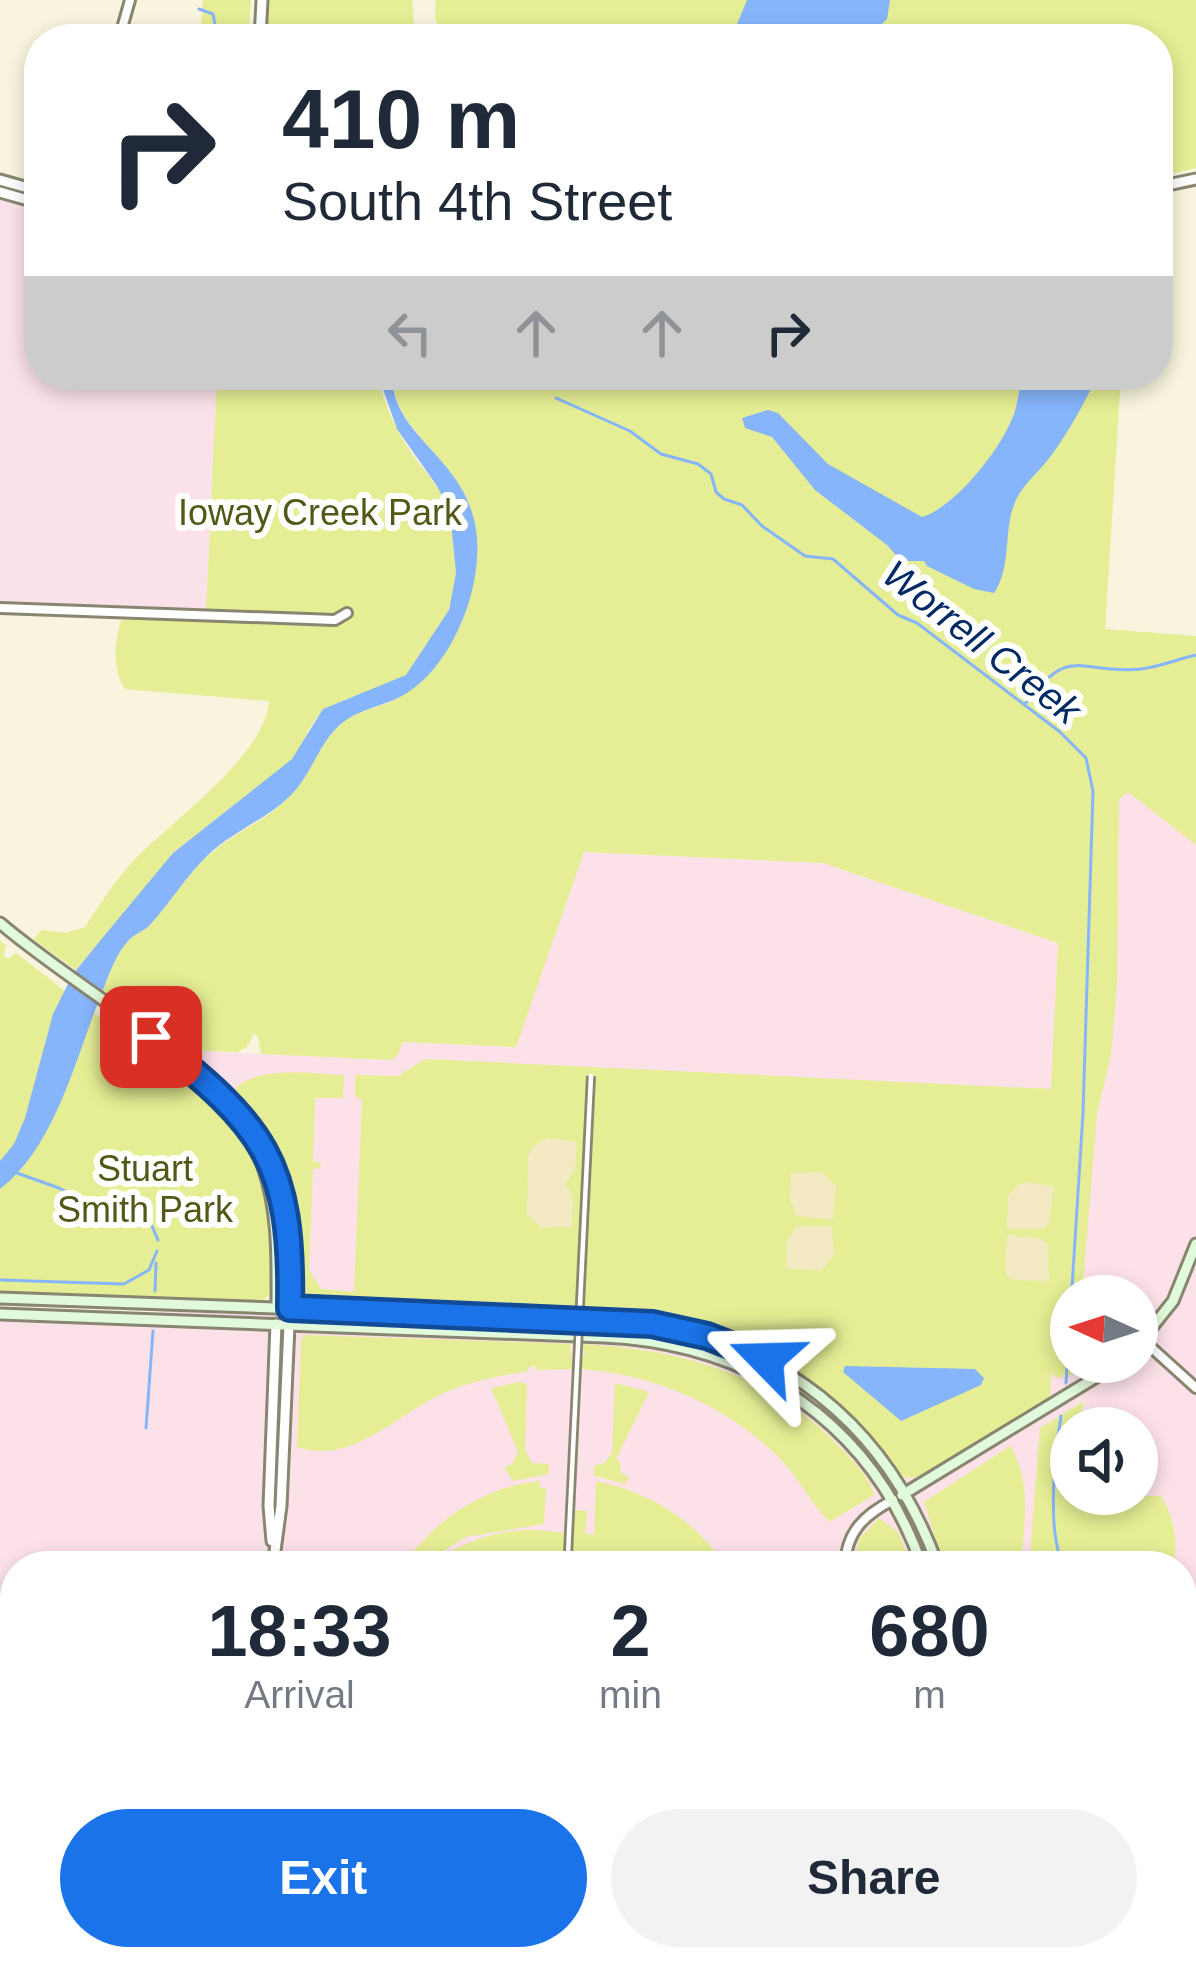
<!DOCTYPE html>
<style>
body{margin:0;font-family:Arial,sans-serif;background:#f2f2f3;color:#1f2937;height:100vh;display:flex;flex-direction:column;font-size:45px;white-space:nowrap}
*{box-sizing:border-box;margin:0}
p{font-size:39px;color:#747a83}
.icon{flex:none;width:66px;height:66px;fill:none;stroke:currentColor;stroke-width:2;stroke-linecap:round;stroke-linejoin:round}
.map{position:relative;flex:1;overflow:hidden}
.drawer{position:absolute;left:0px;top:1551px;width:1197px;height:420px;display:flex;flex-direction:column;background:#fff;border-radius:48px 48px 0 0;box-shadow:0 6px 18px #0003}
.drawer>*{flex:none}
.hud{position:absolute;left:24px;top:24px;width:1149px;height:366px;border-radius:48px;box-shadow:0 6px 18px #0003;background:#fff;color:#1f2937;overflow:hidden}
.needle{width:78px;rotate:273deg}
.fabs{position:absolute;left:1050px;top:1275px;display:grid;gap:24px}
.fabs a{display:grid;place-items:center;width:108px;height:108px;border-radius:50%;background:#fff;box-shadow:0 6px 18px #0003;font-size:60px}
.pin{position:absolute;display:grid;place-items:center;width:102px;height:102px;color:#fff;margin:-51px;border-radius:24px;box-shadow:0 6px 18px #0006}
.me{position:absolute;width:132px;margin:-66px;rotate:292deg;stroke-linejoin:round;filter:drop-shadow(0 0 9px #0008)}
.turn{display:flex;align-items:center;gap:42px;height:252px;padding:0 60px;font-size:54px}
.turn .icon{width:156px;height:156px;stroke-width:2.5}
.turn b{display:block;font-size:84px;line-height:102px}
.lanes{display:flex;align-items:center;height:114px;padding:0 60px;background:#0003;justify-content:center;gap:60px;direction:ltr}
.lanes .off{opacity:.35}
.eta{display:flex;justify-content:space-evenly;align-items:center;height:204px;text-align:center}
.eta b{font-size:72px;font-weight:600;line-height:84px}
.cta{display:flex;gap:24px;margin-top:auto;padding:24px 60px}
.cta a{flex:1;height:138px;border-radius:72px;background:#1a73e8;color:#fff;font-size:48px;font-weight:600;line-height:138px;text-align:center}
.cta a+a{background:#f2f2f3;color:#1f2937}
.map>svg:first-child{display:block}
.commercial{fill:#fbe1e9}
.education{fill:#fce1e8;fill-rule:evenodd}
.green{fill:#e5ee94}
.sand{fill:#f3eac4}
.water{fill:#86b5fb}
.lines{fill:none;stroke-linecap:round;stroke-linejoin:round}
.stream{stroke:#86b5fb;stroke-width:3}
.pedestrian-casing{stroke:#888570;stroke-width:10}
.minor-casing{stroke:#888570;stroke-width:14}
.tertiary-casing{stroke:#888570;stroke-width:15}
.secondary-casing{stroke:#888570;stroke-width:15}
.pedestrian{stroke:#fff;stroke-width:4.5}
.minor{stroke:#fff;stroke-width:8}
.tertiary{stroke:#fff;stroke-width:9}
.secondary{stroke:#e2fadc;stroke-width:9}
.pedestrian-bridge-casing{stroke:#888570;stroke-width:10;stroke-linecap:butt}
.pedestrian-bridge{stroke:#fff;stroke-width:4.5}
.route-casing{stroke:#114b97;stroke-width:30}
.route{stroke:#1a73e8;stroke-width:21}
.labels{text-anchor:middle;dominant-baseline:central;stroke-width:12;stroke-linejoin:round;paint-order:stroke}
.park-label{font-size:36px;fill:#535816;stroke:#fff}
.water-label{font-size:39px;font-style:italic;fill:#002965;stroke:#fff}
</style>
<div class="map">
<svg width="1196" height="1971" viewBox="0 0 1196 1971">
<rect width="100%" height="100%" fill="#f8f4dd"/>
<path class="commercial" d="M0 183 39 197V375H217L207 609 0 608Z"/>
<path class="education" d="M1098 739 1196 809V1971H0V1314L156 1320 157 1300 289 1308 292 1242 254 1130 180 1050 390 1060 402 1042 515 1047 583 852 823 863 1092 955ZM1071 1296H1137V1362H1071ZM1071 1428H1137V1494H1071ZM15 1566H1182V1956H15Z"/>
<path class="green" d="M203 0H251L248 39H200Z
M268 0H412L415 39H265Z
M436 0H1196V168L1158 177V39H443L435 18Z
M217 375H378C383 402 395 428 410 451 424 471 442 489 450 513 468 565 450 640 406 675 381 695 336 693 315 720 306 731 303 747 292 759L173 853 76 970 33 939 42 930 66 933 85 927C101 903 116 879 136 858 173 821 266 754 269 701L125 689C111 669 115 637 123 615L206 613Z
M392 375H1121L1105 629 1196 636V845L1128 792 1119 799 1117 985 1111 1055 1097 1114 1082 1296H1071V1362H1081L1079 1373 1056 1378 1051 1373 1050 1398 917 1477C908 1478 907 1480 899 1474 886 1463 877 1444 865 1431 834 1398 796 1370 755 1350 621 1287 448 1327 304 1299L296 1289 294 1224 283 1180 255 1125 231 1093C253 1064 311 1074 344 1075L343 1098H315L313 1161 321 1163 320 1168 313 1169 309 1270 321 1289 354 1292 362 1100 355 1096V1075L398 1076 425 1059 1051 1089 1058 943 823 863 584 852 516 1047 403 1042 397 1056 390 1060 261 1054 258 1037 254 1033 247 1047 237 1052 180 1050 103 990C109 974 116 954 128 941 133 935 143 932 149 926 172 902 189 870 215 850 238 831 268 819 289 797 310 776 319 743 342 723 358 710 382 708 399 697 451 663 477 600 476 540 476 464 392 438 392 375Z
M0 940 6 946 3 955 8 959 16 953 65 991C43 1036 38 1131 0 1161Z
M93 1012C107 1023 116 1024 130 1035 226 1101 266 1137 273 1257 274 1277 277 1297 256 1303L0 1294V1189L56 1108Z
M582 1324C671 1328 746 1347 819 1401 793 1395 768 1373 743 1362 691 1339 638 1333 582 1332Z
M305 1335 574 1344 570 1346 573 1369 537 1370 535 1366 529 1367 528 1371C500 1376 471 1381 444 1393 396 1414 353 1466 297 1447L301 1340Z
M581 1344C678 1349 766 1372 836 1443 850 1458 870 1476 874 1495L829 1522C812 1504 800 1481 783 1462 731 1407 655 1374 580 1369L581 1355H585Z
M521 1382 527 1385 525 1449 532 1463 549 1464V1474L513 1481 504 1468 512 1464 518 1452 491 1388Z
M615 1383 649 1392 616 1459 620 1462 621 1473 629 1477 625 1484 594 1476V1466L605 1463 612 1452Z
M1084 1401 1078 1428H1071V1494L1161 1496C1175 1519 1177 1539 1174 1566H1033L1030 1555 1040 1428Z
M1010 1446C1032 1480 1025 1528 1020 1566H944L924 1502Z
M540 1481V1488H546L544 1524 466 1537 419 1566H402C435 1520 482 1487 540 1481Z
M596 1481C648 1491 697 1521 725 1566H426C458 1544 496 1529 536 1530 547 1530 557 1533 572 1533L573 1510 587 1511 585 1533 594 1535Z
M879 1518 898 1532 912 1566H854L859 1539Z
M1196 1767V1923L1182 1911V1799Z
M119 1956H242V1971H130Z
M309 1956 330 1963 383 1965 388 1959 436 1958V1964L442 1965 443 1958 637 1968 661 1967 675 1956H724L706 1971H276L268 1964V1956Z
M732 1956H1106L1121 1971H718Z"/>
<path class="sand" d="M547 1138 577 1142 575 1168 566 1184 573 1201 572 1227 541 1228 527 1214 528 1156 533 1146Z
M821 1172 836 1186 833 1220 797 1216 790 1199 791 1173Z
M1029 1182 1054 1187 1049 1224 1043 1229H1007L1008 1195 1018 1185Z
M797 1226H832L834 1255 821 1271 786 1268 787 1242Z
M1007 1235 1043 1239 1048 1244 1049 1281C997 1280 1005 1285 1007 1235Z"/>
<path class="water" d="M747 0H890L887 19 879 27 804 39H731Z
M378 375H392C392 449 494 461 475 576 468 620 441 676 400 697 382 706 358 710 342 723 318 743 312 775 289 797 265 820 232 832 208 855 186 876 170 903 150 925 143 932 134 934 128 941 116 954 109 974 103 990 76 1055 57 1145 0 1189V1161L14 1144 25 1118 53 1014 73 974 99 942 173 853 292 759 323 709 406 675 449 610 456 573 450 512 437 486 397 429Z
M1037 375H1097C1087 400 1066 436 1050 457 1039 472 1023 484 1015 502 1003 530 1012 568 994 593L974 589 927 566 924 561H901L887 545 815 490 772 437 745 428 742 418 768 410 778 413 828 464 922 517C955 507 999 451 1012 419 1018 407 1017 394 1022 382Z
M845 1366 975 1369 984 1378 981 1385 901 1421 843 1372Z"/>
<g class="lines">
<path class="stream" d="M199 9 213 14 218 39
M556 398 630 431 661 454 698 464 711 474 716 492 724 499 742 505 762 526 805 556 833 559 898 615 917 623 1060 732 1086 758 1093 791 1083 1113 1066 1383
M1025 704C1072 642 1078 675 1141 669 1159 667 1178 659 1196 655
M14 1172 59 1188 109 1214 152 1226 158 1240
M0 1280 124 1284 149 1270 157 1251
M155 1291 156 1263
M1061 1416C1055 1453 1046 1533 1064 1566
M146 1428 153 1331
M1182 1669 1196 1673
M1182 1840 1196 1813
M1182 1851 1196 1866
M760 1971 775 1956"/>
<defs>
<path id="pedestrian" d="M568 1555 569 1533"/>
<path id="minor" d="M119 39 130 0
M0 608 335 620 347 613
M1143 1340 1196 1388
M845 1566C846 1532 864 1515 893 1500
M0 1793H15"/>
<path id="tertiary" d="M260 39 262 0
M0 180 39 191
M1158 187 1196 179
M0 192 39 203
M272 1541 269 1506 276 1324
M273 1566 281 1506 289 1325
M257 1971V1956"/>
<path id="secondary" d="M0 923C92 1002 256 1081 286 1204 296 1243 291 1286 289 1325
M238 1116C245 1134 256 1149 263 1167 279 1213 277 1260 277 1308
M0 1298 629 1321C779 1338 887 1424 938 1566
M0 1314 604 1337C753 1344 872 1423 922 1566
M1137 1346 1173 1301 1196 1244
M902 1495 1121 1362
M1106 1956 1121 1971
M1129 1956 1146 1971"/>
</defs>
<use href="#pedestrian" class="pedestrian-casing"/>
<use href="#minor" class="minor-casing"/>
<use href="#tertiary" class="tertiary-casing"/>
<use href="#secondary" class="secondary-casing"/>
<use href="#pedestrian" class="pedestrian"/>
<use href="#minor" class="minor"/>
<use href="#tertiary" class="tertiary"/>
<use href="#secondary" class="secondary"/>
<defs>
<path id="pedestrian-bridge" d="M569 1533 591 1076"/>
</defs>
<use href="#pedestrian-bridge" class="pedestrian-bridge-casing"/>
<use href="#pedestrian-bridge" class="pedestrian-bridge"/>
</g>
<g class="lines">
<defs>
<path id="route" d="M151 1037C264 1127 293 1160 290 1308L652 1324 707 1336 766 1359"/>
</defs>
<use href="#route" class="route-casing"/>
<use href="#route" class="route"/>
</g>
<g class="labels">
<g class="park-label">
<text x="320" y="512">Ioway Creek Park</text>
<text x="145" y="1168">Stuart<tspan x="145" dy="41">Smith Park</tspan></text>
</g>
<g class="water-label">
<text transform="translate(982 642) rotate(38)">Worrell Creek</text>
</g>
</g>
</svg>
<div class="fabs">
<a><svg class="needle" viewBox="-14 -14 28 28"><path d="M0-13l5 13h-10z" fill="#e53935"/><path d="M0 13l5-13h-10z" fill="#747a83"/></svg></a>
<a><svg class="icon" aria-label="sound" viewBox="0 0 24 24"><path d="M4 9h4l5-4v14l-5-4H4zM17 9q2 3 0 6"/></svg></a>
</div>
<div class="pin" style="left:151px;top:1037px;background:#d93025"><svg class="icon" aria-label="arrive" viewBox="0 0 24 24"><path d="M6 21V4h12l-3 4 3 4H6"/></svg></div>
<svg class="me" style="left:766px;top:1359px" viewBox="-20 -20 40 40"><path d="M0-17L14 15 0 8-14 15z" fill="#1a73e8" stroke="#fff" stroke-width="4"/></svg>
<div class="hud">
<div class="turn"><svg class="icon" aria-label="right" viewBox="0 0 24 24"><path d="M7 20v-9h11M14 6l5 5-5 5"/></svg><div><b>410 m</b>South 4th Street</div></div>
<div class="lanes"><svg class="icon off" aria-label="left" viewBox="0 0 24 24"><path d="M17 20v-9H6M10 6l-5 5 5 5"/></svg><svg class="icon off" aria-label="ahead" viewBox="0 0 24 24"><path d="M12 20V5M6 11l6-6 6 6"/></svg><svg class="icon off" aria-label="ahead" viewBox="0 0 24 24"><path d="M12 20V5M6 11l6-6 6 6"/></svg><svg class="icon" aria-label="right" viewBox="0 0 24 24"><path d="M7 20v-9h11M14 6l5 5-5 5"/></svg></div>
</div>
<section class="drawer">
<div class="eta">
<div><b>18:33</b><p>Arrival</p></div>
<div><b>2</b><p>min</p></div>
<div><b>680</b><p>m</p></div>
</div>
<div class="cta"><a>Exit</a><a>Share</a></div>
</section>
</div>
